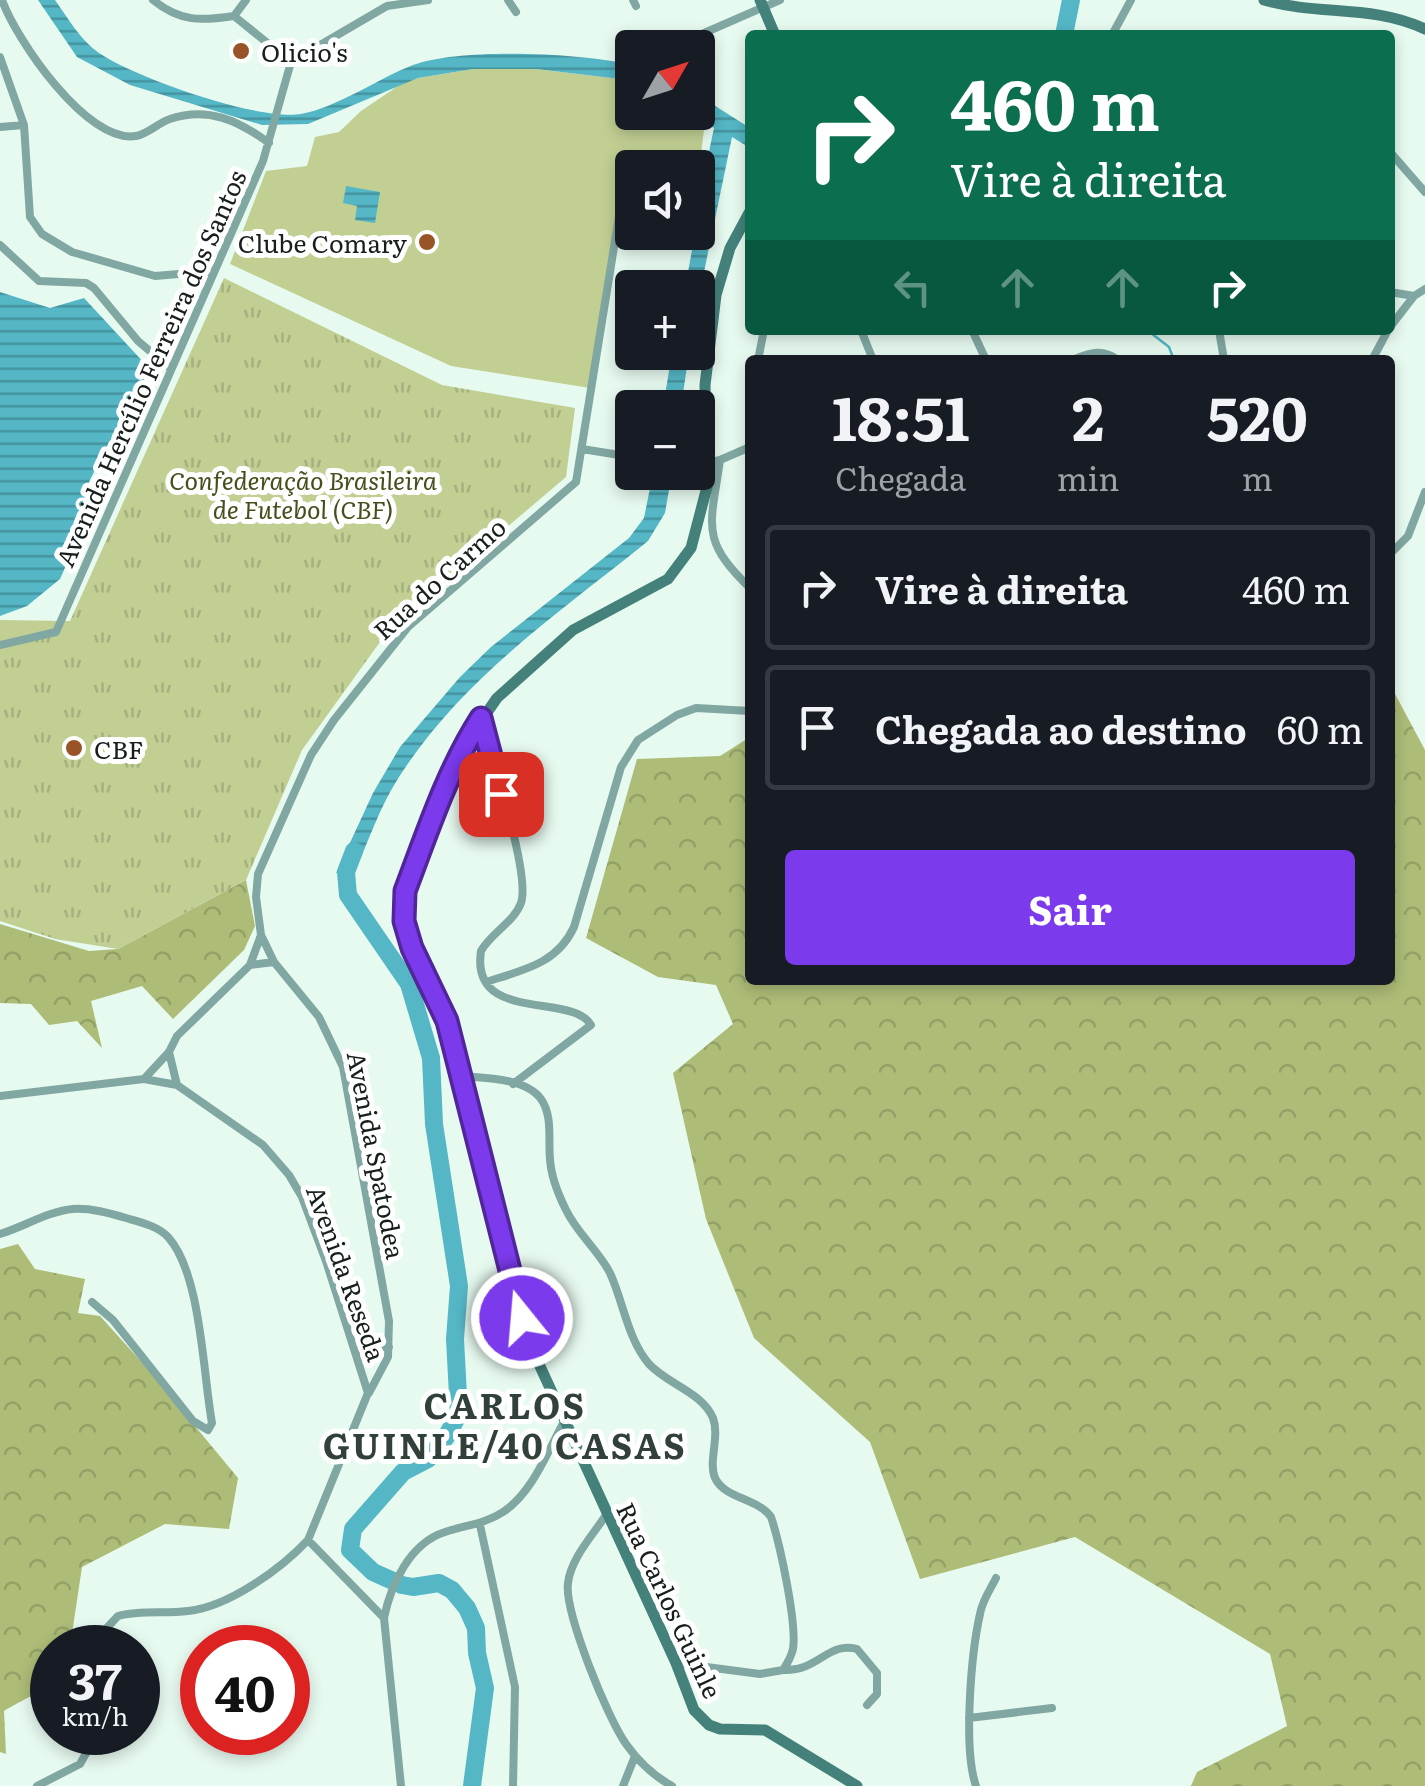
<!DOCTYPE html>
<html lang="pt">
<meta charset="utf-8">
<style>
body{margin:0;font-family:Literata,serif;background:#242831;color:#f1f3f6;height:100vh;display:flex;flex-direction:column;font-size:38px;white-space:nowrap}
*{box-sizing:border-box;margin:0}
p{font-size:32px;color:#9ea1a6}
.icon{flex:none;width:55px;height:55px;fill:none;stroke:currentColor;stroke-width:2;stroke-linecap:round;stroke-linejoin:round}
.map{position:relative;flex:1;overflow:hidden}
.side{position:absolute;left:745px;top:355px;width:650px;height:630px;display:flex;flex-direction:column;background:#171b24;border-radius:10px;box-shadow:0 5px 15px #0003}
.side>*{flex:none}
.hud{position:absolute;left:745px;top:30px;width:650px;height:305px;border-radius:10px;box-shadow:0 5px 15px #0003;background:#0b6e4f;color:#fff;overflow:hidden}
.needle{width:65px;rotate:51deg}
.tools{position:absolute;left:615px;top:30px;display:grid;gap:20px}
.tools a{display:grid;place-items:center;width:100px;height:100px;border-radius:10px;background:#171b24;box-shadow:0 5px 15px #0003;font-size:50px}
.speed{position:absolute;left:30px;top:1625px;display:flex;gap:20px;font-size:50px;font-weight:700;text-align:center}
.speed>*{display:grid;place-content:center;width:130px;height:130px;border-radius:50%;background:#171b24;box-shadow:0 5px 15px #0003;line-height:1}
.speed small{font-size:25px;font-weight:400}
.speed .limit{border:15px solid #d22;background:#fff;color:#111}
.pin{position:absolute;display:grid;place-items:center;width:85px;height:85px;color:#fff;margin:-42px;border-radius:20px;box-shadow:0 5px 15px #0006}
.me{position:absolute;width:110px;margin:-55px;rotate:343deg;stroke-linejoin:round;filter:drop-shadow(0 0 8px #0008)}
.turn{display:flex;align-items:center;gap:35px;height:210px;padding:0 40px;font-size:45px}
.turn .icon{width:130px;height:130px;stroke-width:2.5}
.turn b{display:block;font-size:70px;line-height:85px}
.lanes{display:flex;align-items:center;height:95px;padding:0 40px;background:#0003;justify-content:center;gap:50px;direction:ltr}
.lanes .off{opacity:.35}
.eta{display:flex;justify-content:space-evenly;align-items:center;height:170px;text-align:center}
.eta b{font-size:60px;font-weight:700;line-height:70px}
.primary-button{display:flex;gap:20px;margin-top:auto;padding:20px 40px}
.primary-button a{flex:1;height:115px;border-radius:10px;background:#7c3aed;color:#fff;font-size:40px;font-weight:700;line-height:115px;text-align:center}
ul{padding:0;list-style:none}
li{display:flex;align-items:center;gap:30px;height:125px;margin:0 20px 15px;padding:0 20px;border:5px solid #363941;border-radius:10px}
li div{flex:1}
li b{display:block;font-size:38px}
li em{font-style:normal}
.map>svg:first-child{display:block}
.grass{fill:#c1cf93}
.forest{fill:url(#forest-crowns)}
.park{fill:url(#park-tufts)}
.water{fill:url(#water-rules)}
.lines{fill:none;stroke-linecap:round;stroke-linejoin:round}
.stream{stroke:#55b7c6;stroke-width:2.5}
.river{stroke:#55b7c6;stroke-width:18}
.street{stroke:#81a7a2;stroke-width:8}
.secondary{stroke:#45817b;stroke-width:11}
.route-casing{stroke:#51269a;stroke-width:25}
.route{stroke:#7c3aed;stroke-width:18}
.poi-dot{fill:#985427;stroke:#fff;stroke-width:4}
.labels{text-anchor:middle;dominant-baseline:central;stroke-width:10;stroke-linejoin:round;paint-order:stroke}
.poi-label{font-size:25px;fill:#171e1b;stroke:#fff;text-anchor:start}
.street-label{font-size:25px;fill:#171e1b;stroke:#fff}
.park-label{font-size:25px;font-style:italic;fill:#454f1c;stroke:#fff}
.district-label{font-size:35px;font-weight:bold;letter-spacing:2.5px;fill:#314039;stroke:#fff}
</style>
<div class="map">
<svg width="1425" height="1786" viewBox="0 0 1425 1786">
<defs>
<pattern id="forest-crowns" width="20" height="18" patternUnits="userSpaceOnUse" patternTransform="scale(2.5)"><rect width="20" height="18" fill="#adbc77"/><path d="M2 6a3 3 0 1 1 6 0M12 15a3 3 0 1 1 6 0" fill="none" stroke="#94a166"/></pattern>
<pattern id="park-tufts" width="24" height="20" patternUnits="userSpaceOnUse" patternTransform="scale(2.5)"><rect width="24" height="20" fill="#c1cf93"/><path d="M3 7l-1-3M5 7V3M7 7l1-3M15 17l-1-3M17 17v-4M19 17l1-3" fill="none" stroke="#a5b17e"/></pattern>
<pattern id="water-rules" width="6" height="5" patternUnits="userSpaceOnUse" patternTransform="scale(2.5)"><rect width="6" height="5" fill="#55b7c6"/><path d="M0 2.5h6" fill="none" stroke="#4594a0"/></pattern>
</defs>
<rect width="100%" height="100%" fill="#e7faf0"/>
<path class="grass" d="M473 69H536L620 79 632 85V112L689 113 704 130 698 177V168H632V220L620 218 590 388 451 366 230 264 266 171 307 166 315 137 339 132 361 111 401 84 418 78Z"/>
<path class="forest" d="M1394 692 1425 750V1786H1191L1197 1772 1287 1726 1270 1654 1075 1537 920 1579 870 1442 754 1338 706 1219 673 1073 733 1024 716 985 658 977 586 938 637 759 720 756 750 737V980H1390V707Z
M246 880 255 926 244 950 173 1019 142 986 91 1001 102 1048 77 1021 49 1025 31 1004 0 1003V924L89 951 118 949Z
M18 1244 35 1269 85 1279 78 1313 100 1316 146 1367 238 1478 229 1529 165 1524 82 1567 70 1647 52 1648C52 1694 41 1689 4 1711L6 1754 0 1752V1249Z"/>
<path class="park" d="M224 278 442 385 575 408 566 477 393 624 302 750 246 880 118 949 55 939 0 921V620L70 621Z"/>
<path class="water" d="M38 0H55C68 18 80 40 99 53 136 78 258 121 301 114 336 108 379 78 413 65 460 47 584 53 632 65V85L620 79 536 69H473L418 78 308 124 262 125 130 85 77 57Z
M698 95 750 128V148L732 137 698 301V288L685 287C696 234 702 182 714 128L689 113 698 112Z
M346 186 380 192 375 223 355 220 357 206 343 203Z
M0 292 50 308 84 298 147 366 144 380 137 389 144 418 139 424 122 427 106 448 86 488 78 538 60 579 27 606 0 616Z
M672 353H689L681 407H663Z
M653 473H672L665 513 648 541C558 614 463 677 399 777 380 806 368 842 354 874L336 873 373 793 400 747 460 677 491 647 629 538 644 518Z"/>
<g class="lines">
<path class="stream" d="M1147 330 1169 347 1174 360"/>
<path class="river" d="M1064 35 1071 0
M354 851 346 872 348 895 409 984 431 1058 434 1124 459 1286 455 1339 459 1414 446 1437 428 1459 403 1472 353 1529 350 1550 373 1572 402 1585 413 1587 439 1583 452 1590 467 1608 476 1628 477 1653 485 1688 472 1786"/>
<path class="street" d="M2 0C16 39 87 144 136 136 148 134 158 123 170 119 208 106 239 121 269 143
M153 0C180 22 201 21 234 16
M508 0 516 12
M633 0 636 6
M234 16 291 62
M234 16 246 0
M1112 35 1131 0
M672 47 780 0
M0 57 24 125 30 217 42 234 72 252 155 276 214 271
M291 62 387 6 428 0
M0 127 24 125
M1390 152 1425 192
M0 245 39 281 86 283 94 288 138 341 171 369
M1390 292 1414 296
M1390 327 1414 296 1425 289
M861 330 873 360
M972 330 986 360
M1219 330 1224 360
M758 360 764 330
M1072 360C1090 353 1102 348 1118 360
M1372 360 1388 330
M582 449 632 457
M720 460C711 525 699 539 750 588
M698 465 720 460 750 447
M1390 554 1408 536 1425 492
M0 645 56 632 263 161 291 62
M481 718C490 753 531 874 521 903 514 922 491 933 481 951 470 1024 572 992 591 1025L513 1084
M261 935 274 962
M250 965 274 962 319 1017 343 1067 389 1321 388 1357 369 1393
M486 982C523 970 557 964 574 927L621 767 638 740 677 715 696 708 750 711
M169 1052 177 1085
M462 1076C485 1078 526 1078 541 1099 553 1116 548 1140 550 1159 551 1177 558 1194 566 1210 577 1233 598 1250 610 1273 623 1301 628 1340 649 1364 667 1384 702 1392 713 1418 720 1437 708 1461 715 1478 725 1499 758 1498 771 1517 780 1544 797 1623 793 1649 791 1657 787 1664 783 1670L760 1674 676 1663
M144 1079 169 1052 177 1036 250 965 261 935 256 897 258 874 311 755 334 720 408 627 576 482 620 210
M0 1096 144 1079 177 1085 263 1145 289 1175 302 1197 326 1261 368 1393 308 1540C281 1569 228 1607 188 1611 165 1614 140 1610 118 1616L103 1632 101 1648
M0 1234C23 1227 49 1211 73 1209 91 1208 109 1213 126 1218 140 1222 158 1226 168 1237 201 1273 203 1374 212 1423L208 1430 193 1421 113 1320 92 1302
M357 1352 372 1347H389
M606 1515C593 1535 571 1558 568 1583 564 1612 608 1719 626 1744 638 1761 654 1776 672 1786
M480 1525 515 1687 513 1786
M308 1540 384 1618
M783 1670C818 1672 828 1641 857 1649L877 1673V1694L867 1705
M969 1718 1052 1708
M37 1786 80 1764 98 1732
M401 1786 384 1618C391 1584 410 1543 445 1532 466 1525 485 1524 503 1512 533 1492 547 1452 564 1422
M623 1786 635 1756
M976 1786C963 1749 971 1654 980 1614 982 1601 990 1590 996 1578"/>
<path class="secondary" d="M760 0 775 35
M1264 0C1319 16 1371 4 1425 29
M750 211 730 248 716 295 705 385 707 487 691 548 668 579 573 630 497 698 463 747 410 877 402 910 412 948 447 1021 489 1197 528 1340 676 1663 694 1710 709 1725 720 1729 765 1730 857 1786"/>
</g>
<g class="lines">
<defs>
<path id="route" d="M501 794 481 718C447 771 427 833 405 891L404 921 412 948 447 1021 522 1318"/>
</defs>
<use href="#route" class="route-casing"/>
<use href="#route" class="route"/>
</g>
<g class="poi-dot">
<circle cx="241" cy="51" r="10"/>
<circle cx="427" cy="242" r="10"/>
<circle cx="74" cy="748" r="10"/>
</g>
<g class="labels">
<g class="poi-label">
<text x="261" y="51">Olicio's</text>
<text x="407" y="242" text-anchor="end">Clube Comary</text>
<text x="94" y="748">CBF</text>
</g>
<g class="street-label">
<text transform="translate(150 368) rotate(-66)">Avenida Hercílio Ferreira dos Santos</text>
<text transform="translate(439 578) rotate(-42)">Rua do Carmo</text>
<text transform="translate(377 1155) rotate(79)">Avenida Spatodea</text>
<text transform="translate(347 1273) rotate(70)">Avenida Reseda</text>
<text transform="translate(670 1600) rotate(65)">Rua Carlos Guinle</text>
</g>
<g class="park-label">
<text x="303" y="479">Confederação Brasileira<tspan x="303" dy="29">de Futebol (CBF)</tspan></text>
</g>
<g class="district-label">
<text x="505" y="1404">CARLOS<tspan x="505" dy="40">GUINLE/40 CASAS</tspan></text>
</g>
</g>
</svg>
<div class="tools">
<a><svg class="needle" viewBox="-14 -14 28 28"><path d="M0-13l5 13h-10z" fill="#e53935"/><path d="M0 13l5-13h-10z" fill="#9ea1a6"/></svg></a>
<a><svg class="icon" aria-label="sound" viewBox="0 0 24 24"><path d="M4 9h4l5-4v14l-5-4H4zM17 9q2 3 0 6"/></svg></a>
<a>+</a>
<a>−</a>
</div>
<div class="speed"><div>37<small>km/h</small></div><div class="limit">40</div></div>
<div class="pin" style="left:501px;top:794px;background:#d93025"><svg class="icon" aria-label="arrive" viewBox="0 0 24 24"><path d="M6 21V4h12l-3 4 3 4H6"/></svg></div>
<svg class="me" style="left:522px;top:1318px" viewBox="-20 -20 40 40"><circle r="17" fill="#7c3aed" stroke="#fff" stroke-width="3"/><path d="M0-11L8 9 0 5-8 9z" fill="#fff"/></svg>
<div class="hud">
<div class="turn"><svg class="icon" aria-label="right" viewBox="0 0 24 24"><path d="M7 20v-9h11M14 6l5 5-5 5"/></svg><div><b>460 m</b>Vire à direita</div></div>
<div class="lanes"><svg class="icon off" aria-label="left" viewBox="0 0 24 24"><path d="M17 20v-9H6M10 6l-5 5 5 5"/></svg><svg class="icon off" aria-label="ahead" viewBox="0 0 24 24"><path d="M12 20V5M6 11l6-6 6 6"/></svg><svg class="icon off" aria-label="ahead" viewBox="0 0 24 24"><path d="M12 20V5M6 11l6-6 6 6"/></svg><svg class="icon" aria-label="right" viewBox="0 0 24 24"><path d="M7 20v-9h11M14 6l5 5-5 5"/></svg></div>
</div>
<section class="side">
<div class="eta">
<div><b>18:51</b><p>Chegada</p></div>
<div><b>2</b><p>min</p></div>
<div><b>520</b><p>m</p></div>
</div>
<ul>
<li><svg class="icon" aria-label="right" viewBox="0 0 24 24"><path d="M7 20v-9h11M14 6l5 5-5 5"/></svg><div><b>Vire à direita</b></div><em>460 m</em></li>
<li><svg class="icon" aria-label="arrive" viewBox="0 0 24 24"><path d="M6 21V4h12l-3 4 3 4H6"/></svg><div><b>Chegada ao destino</b></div><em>60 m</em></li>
</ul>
<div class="primary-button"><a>Sair</a></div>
</section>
</div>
